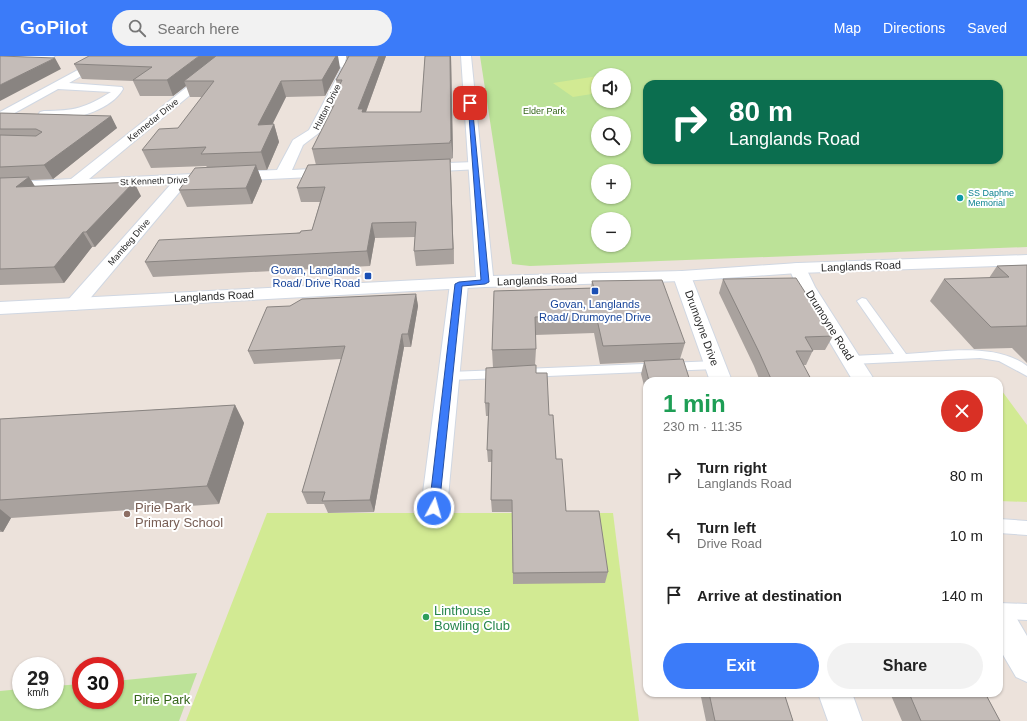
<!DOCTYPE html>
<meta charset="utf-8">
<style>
body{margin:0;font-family:Arial,sans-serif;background:#f2f2f2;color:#222;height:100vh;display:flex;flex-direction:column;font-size:15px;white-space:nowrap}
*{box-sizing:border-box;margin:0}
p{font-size:13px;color:#767676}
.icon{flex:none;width:22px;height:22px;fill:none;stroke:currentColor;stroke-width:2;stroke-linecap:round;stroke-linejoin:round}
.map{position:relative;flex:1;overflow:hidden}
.sheet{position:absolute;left:643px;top:321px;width:360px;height:320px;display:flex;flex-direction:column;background:#fff;border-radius:12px;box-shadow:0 1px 3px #0004}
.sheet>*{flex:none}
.top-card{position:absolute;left:643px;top:24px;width:360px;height:84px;border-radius:12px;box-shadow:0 1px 3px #0004;background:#0b6e4f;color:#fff;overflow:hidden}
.buttons{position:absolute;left:591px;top:12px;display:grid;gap:8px}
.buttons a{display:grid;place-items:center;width:40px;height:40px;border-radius:50%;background:#fff;box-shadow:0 1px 3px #0004;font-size:20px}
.speed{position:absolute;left:12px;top:601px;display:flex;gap:8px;font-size:20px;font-weight:700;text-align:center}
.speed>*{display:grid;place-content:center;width:52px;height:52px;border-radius:50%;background:#fff;box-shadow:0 1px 3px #0004;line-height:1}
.speed small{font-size:10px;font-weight:400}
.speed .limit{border:6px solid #d22;background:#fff;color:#111}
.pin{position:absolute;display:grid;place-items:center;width:34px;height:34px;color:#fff;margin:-17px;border-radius:8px;box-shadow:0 2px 6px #0006}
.me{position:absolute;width:44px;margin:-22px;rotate:6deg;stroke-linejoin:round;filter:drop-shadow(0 0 3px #0008)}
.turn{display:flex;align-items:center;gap:14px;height:84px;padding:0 20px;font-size:18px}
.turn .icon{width:52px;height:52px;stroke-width:2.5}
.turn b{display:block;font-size:28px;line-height:34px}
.round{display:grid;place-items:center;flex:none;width:42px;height:42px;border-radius:21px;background:#f2f2f2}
.headline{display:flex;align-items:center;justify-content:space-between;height:68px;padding:0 20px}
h1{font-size:24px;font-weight:700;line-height:30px;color:#1e9e55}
.cta{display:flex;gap:8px;margin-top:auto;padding:8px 20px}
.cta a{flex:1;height:46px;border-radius:24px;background:#3b7bf9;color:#fff;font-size:16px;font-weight:700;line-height:46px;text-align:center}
.cta a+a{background:#f2f2f2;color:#222}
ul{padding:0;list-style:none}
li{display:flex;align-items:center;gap:12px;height:60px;padding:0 20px}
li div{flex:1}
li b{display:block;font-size:15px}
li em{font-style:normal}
header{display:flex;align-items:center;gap:24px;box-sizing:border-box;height:56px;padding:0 20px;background:#3b7bf9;color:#fff}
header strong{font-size:19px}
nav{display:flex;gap:22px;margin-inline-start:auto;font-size:14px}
.search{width:280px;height:36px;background:#f2f2f2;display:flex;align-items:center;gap:10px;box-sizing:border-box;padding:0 14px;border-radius:22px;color:#767676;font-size:15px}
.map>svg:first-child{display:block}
.green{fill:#bce298;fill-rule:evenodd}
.pitch{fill:#d2ea93}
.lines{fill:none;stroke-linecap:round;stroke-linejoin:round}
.lane-casing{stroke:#d0d7e2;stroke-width:2}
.street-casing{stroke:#d0d7e2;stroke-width:2}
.secondary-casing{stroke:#d0d7e2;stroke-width:2}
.lane{fill:#fff;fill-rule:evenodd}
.street{fill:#fff;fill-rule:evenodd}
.secondary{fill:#fff;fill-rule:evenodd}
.wall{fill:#a9a29e}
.shaded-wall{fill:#898481}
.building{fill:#c4bcb8;stroke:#898481}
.route{fill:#3b7bf9;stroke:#2650a2}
.culture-dot{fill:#0f9aa8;stroke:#fff;stroke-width:1.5}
.transit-dot{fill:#1a4fb4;stroke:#fff;stroke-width:1.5}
.education-dot{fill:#8d6e63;stroke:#fff;stroke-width:1.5}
.leisure-dot{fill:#2e9e5b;stroke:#fff;stroke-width:1.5}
.labels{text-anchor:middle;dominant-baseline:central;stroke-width:4;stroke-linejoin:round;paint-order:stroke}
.far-street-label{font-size:9px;fill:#292929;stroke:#fff}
.far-park-label{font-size:9px;fill:#35661a;stroke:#fff}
.far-culture-label{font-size:9px;fill:#0d838f;stroke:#fff;text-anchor:start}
.street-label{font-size:11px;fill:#292929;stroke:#fff}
.transit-label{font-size:11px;fill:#164399;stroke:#fff;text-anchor:end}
.near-education-label{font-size:13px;fill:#785e54;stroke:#fff;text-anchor:start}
.near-leisure-label{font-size:13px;fill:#27864d;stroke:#fff;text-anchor:start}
.near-park-label{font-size:13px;fill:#35661a;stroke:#fff}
</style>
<header>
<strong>GoPilot</strong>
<div class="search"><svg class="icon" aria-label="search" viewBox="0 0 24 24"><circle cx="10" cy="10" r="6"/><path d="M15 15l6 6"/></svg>Search here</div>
<nav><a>Map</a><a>Directions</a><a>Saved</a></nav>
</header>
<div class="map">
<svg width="1027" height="665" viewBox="0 0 1027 665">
<rect width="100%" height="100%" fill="#ece2db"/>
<path class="green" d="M480 0H1027V191L530 210 512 208ZM598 19H624V45H598ZM647 28H999V104H647ZM598 67H624V93H598ZM598 115H624V141H598ZM598 163H624V189H598Z
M197 617 179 665H0V635L21 633V644H55V630L81 628V644H115V625Z"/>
<path class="pitch" d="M598 20V37L573 41 553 27Z
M918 321 994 324 995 325H920Z
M999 331 1027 369V446L999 445Z
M267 457H613L639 665H186Z"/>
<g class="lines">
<defs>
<path id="lane" d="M862 242 866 243 906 298C943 296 995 286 1027 310V320L999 305 980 302 852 308 848 307 846 304 848 301 852 300 894 298 857 245Z
M715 305 719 306 721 309 719 312 715 313 524 321 520 320 518 317 520 314 524 313Z
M501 314 505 315 507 318 505 321 501 322 449 324 445 323 443 320 445 317 449 316Z
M999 463 1027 465V479L999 477Z
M999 547 1027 548V564L999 563Z"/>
<path id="street" d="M26 0H55L50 3 0 9V3Z
M100 0H110V2L106 6 69 27 122 31 123 33C110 56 65 68 40 62L38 59 40 56 44 55C75 55 85 52 111 36L58 33 0 65V56L100 2Z
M226 0H237L89 123 277 114 293 84 309 74 342 12 335 6 337 0H347L345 5 352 11 320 76 303 89 292 114 332 112 337 113 339 116 337 119 332 120 187 127 82 252 75 254 68 252 66 248 68 244 171 128 0 135V127L71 123Z
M475 106 480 107 482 110 480 113 421 116 416 115 414 112 416 109 421 108Z
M798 207 804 208 815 231 875 325H853L797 231 789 212 792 208Z
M682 215 688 216 691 220 732 325H710L673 220 676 216Z
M459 223 465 224 468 228 447 452 443 460 434 463 425 460 421 452 450 228 453 224Z
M999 547 1010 551 1027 580V626L1016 621 999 592Z
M818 637H852L862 665H828Z"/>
<path id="secondary" d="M461 0H471L493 220 682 215 798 207 1027 199V209L798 217 682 225 485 231 0 258V246L476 221Z"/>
</defs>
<use href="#lane" class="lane-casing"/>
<use href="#street" class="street-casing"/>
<use href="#secondary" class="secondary-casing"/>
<use href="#lane" class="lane"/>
<use href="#street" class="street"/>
<use href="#secondary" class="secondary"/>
</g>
<path class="wall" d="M346 0H386L366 56H421L425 0H451L453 102 451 103V106H450L454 208 416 210 414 195 415 181 375 182 370 210 153 221 145 206 312 174 320 146H301L297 132 316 109 312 93 332 54 330 49 338 34 336 24 347 4Z
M74 8 340 12 325 40 286 41 272 69 274 68 279 86 267 114H258L262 125 252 148 187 151 179 134 207 111 206 110 151 112 142 94 178 72 202 41H190L186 30 173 40H140L133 25 82 23Z
M0 57 111 60 117 72 53 123 31 124 34 130 141 140 95 191H92L64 227 0 229Z
M1027 209V307L1012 292 974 293 930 245 944 223 989 222 997 210Z
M723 223 833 280 825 294H813L806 309H803L812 325H760L754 310 719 237Z
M592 225 685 287 680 303 690 325H647V341L641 318 644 306 600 308 594 277 535 279 536 293 535 309 536 317 549 359 556 403 566 455 608 516 605 527 513 528 512 456H492L491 444 492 406H488L487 394 488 360H486L485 347 493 312 492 294 494 235 591 232Z
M416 238 418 250 411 291H404L374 456 328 457 324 448H307L302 436 341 303 254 308 248 295 290 250Z
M235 349 244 367 219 448 11 462 3 476H0V363Z
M704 637H784L793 665H706L701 641Z
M890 637H985L1000 665H902Z"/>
<path class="shaded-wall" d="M199 0H224L184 25 186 30 173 40 167 24Z
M332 0H338L340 12 325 40 322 24Z
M379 0H386L364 61 358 53Z
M450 0H451L453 102 451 84Z
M55 2 61 13 0 45V29Z
M281 25 286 41 263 87 258 69Z
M111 60 117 72 53 123 44 109Z
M274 68 279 86 267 114 261 96Z
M450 103 451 117 454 208 453 193Z
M256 109 262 125 252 148 246 132Z
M29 121 38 135 16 131Z
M134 126 141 140 95 191 86 176Z
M372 167 375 182 370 210 367 195Z
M83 176 92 191 64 227 54 211Z
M416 238 418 250 411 291 408 278Z
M402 278 404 291 374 456 370 444Z
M235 349 244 367 219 448 207 430Z
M0 453 11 462 3 476 0 474Z"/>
<path class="building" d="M0 0 55 2 0 29Z
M89 0H199L167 24H133L152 11 74 8Z
M216 0H336L322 24 281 25 258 69 274 68 261 96 201 98 206 91 142 94 159 73 178 72 214 25H184Z
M349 0H379L358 53H363L362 56H421L425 0H450L451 84 450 85V87L312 93 334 49H330L342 24H336Z
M0 57 111 60 44 109 0 111V79L36 80 42 76 36 73H0Z
M450 103 453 193 414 195 416 166 372 167 367 195 145 206 159 184 300 177 301 175 312 174 325 131 297 132 308 109Z
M256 109 246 132 179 134 195 112Z
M29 121 16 131 134 126 86 176H83L54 211 0 213V122Z
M1027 209V270L991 271 944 223 1009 221 997 210Z
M796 222 833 280 805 281 813 295H796L812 325H772L759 296 723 223Z
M662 224 685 287 603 290 596 259 535 261 536 293 492 294 494 235 594 232 592 225Z
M416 238 408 278H402L370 444 322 445 325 436H302L345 290 248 295 267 251 290 250 302 243Z
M683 303 690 325H649L644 305Z
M536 309V317H547L549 359H553L556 403H562L566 455H599L608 516 513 517 512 444H491L492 394H487L489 347H485L486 312Z
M235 349 207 430 0 444V363Z
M709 637H784L793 665H715Z
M909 637H985L1000 665H921Z"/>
<path class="route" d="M468 46 472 47 489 226 485 228 462 230 439 452 438 455 434 457 430 455 429 452 455 228 459 226 481 224Z"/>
<circle class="culture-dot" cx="960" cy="142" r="4"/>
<g class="transit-dot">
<rect x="364" y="216" width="8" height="8" rx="2"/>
<rect x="591" y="231" width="8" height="8" rx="2"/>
</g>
<circle class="education-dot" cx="127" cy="458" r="4"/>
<circle class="leisure-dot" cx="426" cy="561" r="4"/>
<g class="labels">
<g class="far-street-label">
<text transform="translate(327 51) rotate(-63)">Hutton Drive</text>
<text transform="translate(153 64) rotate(-39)">Kennedar Drive</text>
<text transform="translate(154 125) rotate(-2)">St Kenneth Drive</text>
<text transform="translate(129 186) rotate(-49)">Mambeg Drive</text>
</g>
<g class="far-park-label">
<text x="544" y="55">Elder Park</text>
</g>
<g class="far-culture-label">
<text x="968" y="137">SS Daphne<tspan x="968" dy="10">Memorial</tspan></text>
</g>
<g class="street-label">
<text transform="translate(861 210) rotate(-2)">Langlands Road</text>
<text transform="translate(537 224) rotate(-2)">Langlands Road</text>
<text transform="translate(214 240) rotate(-3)">Langlands Road</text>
<text transform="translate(830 269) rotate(58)">Drumoyne Road</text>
<text transform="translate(702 272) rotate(70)">Drumoyne Drive</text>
</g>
<g class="transit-label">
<text x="360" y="214">Govan, Langlands<tspan x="360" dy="13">Road/ Drive Road</tspan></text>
<text x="595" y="248" text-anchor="middle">Govan, Langlands<tspan x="595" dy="13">Road/ Drumoyne Drive</tspan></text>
</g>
<g class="near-education-label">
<text x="135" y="451">Pirie Park<tspan x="135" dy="15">Primary School</tspan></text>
</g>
<g class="near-leisure-label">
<text x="434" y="554">Linthouse<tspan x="434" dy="15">Bowling Club</tspan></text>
</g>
<g class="near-park-label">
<text x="162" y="643">Pirie Park</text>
</g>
</g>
</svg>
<div class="buttons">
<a><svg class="icon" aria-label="sound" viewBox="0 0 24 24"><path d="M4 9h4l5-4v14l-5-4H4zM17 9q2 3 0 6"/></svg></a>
<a><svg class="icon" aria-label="search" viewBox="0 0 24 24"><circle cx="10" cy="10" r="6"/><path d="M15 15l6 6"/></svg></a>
<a>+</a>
<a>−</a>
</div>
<div class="speed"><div>29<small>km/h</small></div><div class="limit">30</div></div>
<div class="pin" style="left:470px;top:47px;background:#d93025"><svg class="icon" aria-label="arrive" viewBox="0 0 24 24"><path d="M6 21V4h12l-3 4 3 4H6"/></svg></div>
<svg class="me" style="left:434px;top:452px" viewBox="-20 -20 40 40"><circle r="17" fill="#3b7bf9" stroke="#fff" stroke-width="3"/><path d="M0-11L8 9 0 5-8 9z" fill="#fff"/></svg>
<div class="top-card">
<div class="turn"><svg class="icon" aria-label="right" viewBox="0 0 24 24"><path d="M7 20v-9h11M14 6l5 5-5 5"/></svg><div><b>80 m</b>Langlands Road</div></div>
</div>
<section class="sheet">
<div class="headline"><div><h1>1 min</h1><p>230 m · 11:35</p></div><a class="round" style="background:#d93025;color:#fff"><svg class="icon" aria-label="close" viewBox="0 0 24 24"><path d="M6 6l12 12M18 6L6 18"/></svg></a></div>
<ul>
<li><svg class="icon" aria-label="right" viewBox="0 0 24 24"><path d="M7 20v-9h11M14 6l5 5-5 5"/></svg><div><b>Turn right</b><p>Langlands Road</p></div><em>80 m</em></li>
<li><svg class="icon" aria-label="left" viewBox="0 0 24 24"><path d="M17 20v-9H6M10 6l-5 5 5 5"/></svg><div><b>Turn left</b><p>Drive Road</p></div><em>10 m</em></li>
<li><svg class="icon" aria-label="arrive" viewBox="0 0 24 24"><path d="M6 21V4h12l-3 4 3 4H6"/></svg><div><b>Arrive at destination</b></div><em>140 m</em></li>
</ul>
<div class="cta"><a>Exit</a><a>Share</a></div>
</section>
</div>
